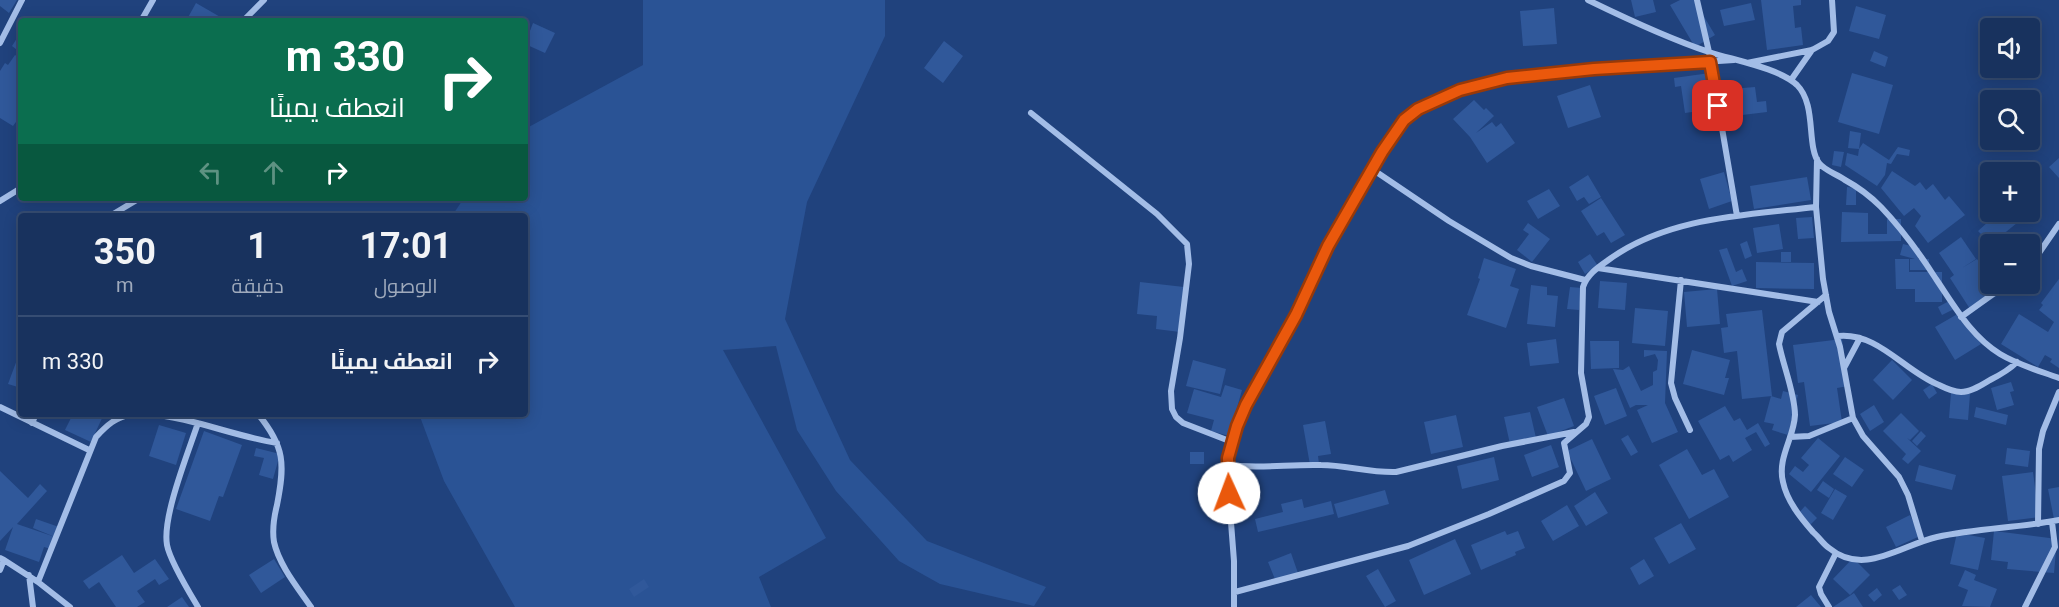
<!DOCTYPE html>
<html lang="ar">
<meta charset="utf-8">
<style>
body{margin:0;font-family:Roboto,Cairo,sans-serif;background:#253e67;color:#f1f3f6;direction:rtl;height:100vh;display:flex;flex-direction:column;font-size:22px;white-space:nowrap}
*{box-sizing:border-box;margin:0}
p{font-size:20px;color:#9faabc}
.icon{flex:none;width:33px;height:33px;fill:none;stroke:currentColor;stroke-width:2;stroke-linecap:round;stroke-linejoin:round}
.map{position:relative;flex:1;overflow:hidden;direction:ltr}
.panel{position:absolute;left:18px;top:213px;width:510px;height:204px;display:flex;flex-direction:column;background:#18325e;border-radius:6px;box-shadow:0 3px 15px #0003,0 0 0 2px #364d73;direction:rtl}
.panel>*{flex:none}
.hud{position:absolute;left:18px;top:18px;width:510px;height:183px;border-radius:6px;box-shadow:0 3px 15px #0003,0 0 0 2px #364d73;direction:rtl;background:#0b6e4f;color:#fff;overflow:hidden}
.buttons{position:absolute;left:1980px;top:18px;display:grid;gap:12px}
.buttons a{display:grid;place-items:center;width:60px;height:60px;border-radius:6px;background:#18325e;box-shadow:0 3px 15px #0003,0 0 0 2px #364d73;font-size:30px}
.pin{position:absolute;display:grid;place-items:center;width:51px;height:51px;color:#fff;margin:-26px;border-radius:12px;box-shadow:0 3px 9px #0006}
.me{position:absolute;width:66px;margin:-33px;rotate:358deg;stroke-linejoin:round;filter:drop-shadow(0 0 4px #0008)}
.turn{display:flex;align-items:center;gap:21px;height:126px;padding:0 24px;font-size:27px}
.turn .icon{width:78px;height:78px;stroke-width:2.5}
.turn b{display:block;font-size:42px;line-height:51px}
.lanes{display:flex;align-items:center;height:57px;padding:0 24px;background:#0003;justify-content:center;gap:30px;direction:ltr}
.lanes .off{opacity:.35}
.eta{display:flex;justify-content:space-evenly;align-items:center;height:102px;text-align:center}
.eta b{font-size:36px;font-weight:700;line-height:42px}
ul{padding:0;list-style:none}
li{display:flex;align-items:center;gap:18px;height:90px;padding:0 24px;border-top:2px solid #364d73}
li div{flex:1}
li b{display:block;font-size:22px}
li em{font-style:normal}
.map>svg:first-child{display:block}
.green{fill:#2a5395}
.building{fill:#30589a}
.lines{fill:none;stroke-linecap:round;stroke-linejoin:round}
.minor{stroke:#a3bde7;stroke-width:6}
.route-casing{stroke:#983908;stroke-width:15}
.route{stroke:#ea580c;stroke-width:10}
</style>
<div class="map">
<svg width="2059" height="607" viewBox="0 0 2059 607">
<rect width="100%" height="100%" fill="#20427d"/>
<path class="green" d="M643 0H885V36L807 202 785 319 850 460 927 541 1046 587 1034 606 940 584 899 561 836 491 797 430 776 346 723 350 826 538 759 577 771 607H515L444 481 419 414H525V216H452L464 198H525V129L643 65Z"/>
<path class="building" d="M0 0H17L9 13 0 6Z
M1631 0H1653L1656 12 1635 17Z
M1680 0H1694L1715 35 1695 47 1670 5Z
M1761 0H1801V5L1793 6 1795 28 1801 27 1803 45 1767 50Z
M196 3 222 18 221 21H186Z
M1751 3 1755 20 1724 26 1720 10Z
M1856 6 1886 15 1879 39 1849 31Z
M1554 8 1557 44 1523 46 1520 11Z
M533 23 555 33 545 53 525 44Z
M21 32V53L12 46Z
M944 41 963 56 943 83 924 68Z
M1874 51 1888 57 1885 67 1870 61Z
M15 55 21 59V88L16 96 21 100V115L13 126 0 118V71L5 63 8 65Z
M1710 73 1714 109 1685 113 1681 86 1675 87 1674 78Z
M1852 73 1893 85 1879 134 1838 122Z
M1590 85 1601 117 1568 128 1557 96Z
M1755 87 1757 102 1766 101 1767 112 1734 116 1731 89Z
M1474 100 1484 110 1486 108 1494 116 1476 133 1492 122 1496 127 1501 123 1515 143 1487 163 1470 137 1453 119Z
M1850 131 1861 133 1859 149 1863 143 1889 160 1898 147 1910 150 1909 156 1897 154 1891 164 1887 163 1885 175 1877 186 1845 165 1847 153 1858 156 1859 149 1848 148Z
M1834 151 1844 152 1841 167 1832 165Z
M2059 158V178L2049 167Z
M1892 171 1915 186 1920 182 1926 190 1933 184 1945 200 1949 196 1965 215 1928 243 1915 226 1921 216 1914 208 1904 216 1881 188Z
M1724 172 1732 201 1709 209 1700 179Z
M1588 175 1601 197 1589 204 1584 197 1577 201 1569 187Z
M1807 177 1811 200 1754 209 1750 186Z
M1847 187 1856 188V205H1846Z
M1549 189 1560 206 1538 219 1527 201Z
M1601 198 1625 235 1611 243 1604 232 1597 236 1581 211Z
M1842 212 1868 213V234H1887V219H1901V241L1841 242Z
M1999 212H2007L2017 223 1991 244 1978 231Z
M1812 217 1814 238 1798 239 1796 218Z
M1528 223 1550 239 1532 262 1517 250 1529 234 1523 230Z
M1779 224 1783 249 1757 253 1753 228Z
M2025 233 2037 243 2030 251V244H2023L2018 240Z
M1961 237 1976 259 1962 268 1977 259 1985 270 1982 271 1998 295 1972 312 1950 278 1954 275 1939 253Z
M1747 241 1752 256 1745 259 1740 244Z
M1903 244 1920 248 1918 259H1929V270H1910V259H1915L1900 255Z
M1727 248 1736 272 1742 269 1747 281 1732 286 1719 250Z
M1781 252H1791V262H1781Z
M1590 254 1598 266 1585 274 1578 262Z
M1484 258 1516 269 1510 286 1519 289 1506 328 1467 315 1480 279 1478 278Z
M1895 259H1909V272H1942V302H1915V289H1896Z
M1756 262 1814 263V289L1756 288Z
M2059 279V368L2050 362 2052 359 2045 355 2038 367 2001 344 2019 314 2048 332 2054 322 2039 310 2043 305 2041 303Z
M1600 281 1627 283 1625 310 1598 308Z
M1140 282 1184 287 1180 332 1156 329 1157 316 1137 314Z
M1531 285 1547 287V295L1558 296 1555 327 1527 324Z
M1570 287 1582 288 1579 310 1567 309Z
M1717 289 1720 324 1687 327 1684 292Z
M1951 300 1956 308 1942 315 1938 307Z
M1635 308 1668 311 1665 346 1632 343Z
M1762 310 1772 396 1742 399 1737 351 1724 353 1721 328 1728 327 1726 314Z
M1961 312 1981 344 1955 360 1935 327Z
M1556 339 1559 363 1530 366 1527 343Z
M1842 339 1848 386 1837 388 1842 422 1810 426 1804 382 1798 383 1793 345Z
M1590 341H1619V368L1591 369Z
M21 349V388L8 384Z
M1644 350 1667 351 1665 403 1678 432 1652 443 1637 410 1648 405H1636L1630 408 1613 369 1623 370 1629 366 1641 391 1653 385V372L1657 370 1658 360 1655 354 1644 357Z
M1692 350 1730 360 1725 378H1729L1724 395 1683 384Z
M1193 360 1226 369 1220 394 1186 386Z
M1892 360 1912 380 1893 400 1873 380Z
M2011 382 2014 391 2010 392 2014 405 1997 410 1991 388Z
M1932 384 1937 393 1929 399 1923 390Z
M1225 385 1242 390 1229 436 1211 431 1214 420 1187 413 1194 389 1221 397Z
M1616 388 1627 416 1605 425 1594 396Z
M1783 391 1798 395 1788 435 1772 430 1774 424 1764 422 1771 396 1781 399Z
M1951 393 1970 394 1968 420 1949 418Z
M1564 398 1574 426 1548 436 1537 407Z
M1874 405 1884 422 1870 431 1860 414Z
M1725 406 1734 421 1740 418 1747 430 1758 423 1770 444 1765 447 1756 432 1745 438 1752 450 1733 462 1729 455 1720 460 1698 421Z
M1976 407 2008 415 2006 425 1974 417Z
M1530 412 1536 438 1510 444 1504 417Z
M1901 413 1919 431 1910 440 1907 438 1921 451 1908 464 1902 459 1906 454 1883 431Z
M73 414H104L91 442 65 430Z
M1456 415 1463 447 1431 454 1424 422Z
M1325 421 1331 454 1318 456 1319 464 1310 465 1303 425Z
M159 425 186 433 176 465 149 456Z
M204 431 242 445 223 497 219 496 210 521 176 509Z
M1921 431 1926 436 1917 446 1912 441Z
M1628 435 1638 452 1631 456 1621 439Z
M1818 438 1840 456 1811 492 1789 474 1795 466 1803 472 1809 465 1801 458Z
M1592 439 1611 479 1586 491 1567 451Z
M1551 445 1559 467 1532 477 1524 455Z
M256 448 280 454 273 479 259 475 264 458 254 456Z
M2007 448 2030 451 2028 467 2005 464Z
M1687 449 1702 475 1714 469 1729 497 1689 519 1659 465Z
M1190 452H1204V464H1190Z
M1494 457 1499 480 1462 489 1457 466Z
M1845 457 1864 470 1852 487 1833 474Z
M1919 465 1956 475 1952 490 1915 481Z
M0 471 28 498 40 484 47 491 17 524 55 537 51 549 44 547 39 562 5 550 13 527 0 541Z
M2033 472 2039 517 2008 521 2002 476Z
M1823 481 1834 489 1829 498 1817 490Z
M2059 487V517L2054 519 2048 489Z
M1835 489 1847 496 1833 520 1821 513Z
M1385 490 1389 504 1338 518 1334 504Z
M1595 492 1608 513 1586 526 1574 506Z
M1302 499 1304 508 1331 501 1334 514 1258 532 1255 519 1283 512 1281 504Z
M1567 505 1579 526 1553 541 1541 521Z
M1805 506 1817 518 1810 525 1798 514Z
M1910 515 1920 536 1896 547 1886 527Z
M36 519 59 527 55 537 33 528Z
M1681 523 1696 549 1669 564 1654 538Z
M1505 531 1507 535 1518 531 1525 548 1515 552 1516 555 1481 570 1471 545Z
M1994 531 2057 539 2054 573 2007 569 2008 562 1991 560Z
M1957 533 1985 538 1978 570 1950 564Z
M1455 539 1471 574 1424 595 1409 560Z
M1291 553 1299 576 1277 584 1268 562Z
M122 555 134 573 155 559 169 579 159 585 155 579 137 591 145 602 137 607H116L99 582 89 589 83 581Z
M1853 558 1870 575 1850 595 1833 579Z
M274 559 285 577 261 593 249 575Z
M1644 559 1654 576 1639 585 1630 568Z
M1378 569 1396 601 1385 607 1366 576Z
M1965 570 1976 575 1974 580 1997 589 1990 607 1962 606 1968 590 1958 586Z
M644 579 649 587 634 597 629 589Z
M1900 585 1907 595 1899 600 1892 590Z
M1877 588 1882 595 1874 602 1868 595Z
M1854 593 1863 607H1833Z
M1811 595 1821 607H1796Z
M182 597 189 607H167Z"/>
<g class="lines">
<path class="minor" d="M1588 0C1627 19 1667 38 1709 52 1733 60 1779 68 1797 85 1817 105 1806 145 1819 163 1825 171 1837 174 1845 180 1858 187 1870 196 1881 207 1902 229 1920 254 1936 279 1955 307 1971 336 2000 354 2018 365 2040 371 2059 378
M1697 0 1709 52 1737 216
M141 21 153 0
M243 21 264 0
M0 43 22 0
M1747 63 1812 50 1828 41 1834 32 1832 0
M1791 80 1812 50
M1031 113 1157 214 1187 244 1189 264 1180 338 1171 391 1172 409 1176 417 1183 423 1232 442
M1817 159 1816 207 1823 279 1829 312 1840 347 1853 418 1863 436 1899 477 1908 495 1922 541
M1372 169 1449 221 1511 258 1531 266 1585 280
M0 201 21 188
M110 216 140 198
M2030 263 2039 253 2059 224
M1598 268 1818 302
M1681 280 1671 383 1675 398 1690 430
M1826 295 1782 332 1779 344C1783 365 1795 394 1795 415 1794 438 1777 458 1783 482 1787 501 1800 517 1813 532 1819 537 1823 544 1829 548 1864 577 1901 545 1937 537 1977 528 2019 528 2059 520
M1961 317 2007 284
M1838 336C1878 332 1904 371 1939 385 1945 388 1953 392 1961 392 1971 392 1982 385 1990 380 2000 375 2009 370 2017 362
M1844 368 1860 338
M0 407 89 450
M147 414C191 417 233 436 277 443
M258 414C285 447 285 464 277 505 274 517 272 530 274 542 279 565 298 588 311 607
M32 423 36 414
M198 423C188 453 162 517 167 545 170 561 189 592 198 607
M1790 437 1809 436 1853 418
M1227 465C1259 469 1290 464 1321 465 1346 465 1370 473 1396 472L1502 446 1574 432
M2038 524 2039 449 2043 431 2059 392
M0 558 4 560 0 570
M4 560 38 582 70 607
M29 575 33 607
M38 582 96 437C107 425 116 417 132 414
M1235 592 1408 546 1489 514 1564 481 1570 473 1564 443 1586 424 1589 417 1581 373 1583 287C1587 275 1597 268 1607 261 1666 217 1746 215 1816 207
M1234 607V561L1227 471 1232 442 1246 405 1285 335 1328 246 1382 152 1401 124 1410 115 1436 100 1460 90 1507 78 1594 69 1734 60
M1829 607 1821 594 1819 587 1836 553
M2025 607 2055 547 2052 522"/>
</g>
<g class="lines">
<defs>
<path id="route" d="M1229 493 1228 458 1237 426 1246 405 1296 315 1328 246 1382 152 1404 120 1418 109 1460 90 1507 78 1594 69 1710 62 1718 106"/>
</defs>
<use href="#route" class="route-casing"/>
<use href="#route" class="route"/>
</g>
</svg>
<div class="buttons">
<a><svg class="icon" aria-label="sound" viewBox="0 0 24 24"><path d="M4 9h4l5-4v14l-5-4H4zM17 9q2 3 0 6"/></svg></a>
<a><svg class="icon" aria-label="search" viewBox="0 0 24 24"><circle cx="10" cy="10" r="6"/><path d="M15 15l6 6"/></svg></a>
<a>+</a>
<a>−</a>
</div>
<div class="pin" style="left:1718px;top:106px;background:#d93025"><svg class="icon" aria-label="arrive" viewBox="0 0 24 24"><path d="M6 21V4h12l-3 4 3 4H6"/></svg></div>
<svg class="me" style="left:1229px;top:493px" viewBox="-20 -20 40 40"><circle r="19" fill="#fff"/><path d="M0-13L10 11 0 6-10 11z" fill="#ea580c"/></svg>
<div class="hud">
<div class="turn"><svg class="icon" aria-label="right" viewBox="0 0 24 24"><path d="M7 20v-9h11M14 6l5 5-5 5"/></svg><div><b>330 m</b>انعطف يمينًا</div></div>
<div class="lanes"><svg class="icon off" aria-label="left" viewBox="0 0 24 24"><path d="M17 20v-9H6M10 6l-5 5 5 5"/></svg><svg class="icon off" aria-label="ahead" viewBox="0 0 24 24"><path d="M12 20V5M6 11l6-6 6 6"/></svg><svg class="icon" aria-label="right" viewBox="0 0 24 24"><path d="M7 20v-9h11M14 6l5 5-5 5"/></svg></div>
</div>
<section class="panel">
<div class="eta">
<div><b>17:01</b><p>الوصول</p></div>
<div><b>1</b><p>دقيقة</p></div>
<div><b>350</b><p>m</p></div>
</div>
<ul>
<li><svg class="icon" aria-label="right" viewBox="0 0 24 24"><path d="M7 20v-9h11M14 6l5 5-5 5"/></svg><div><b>انعطف يمينًا</b></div><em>330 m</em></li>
</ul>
</section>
</div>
